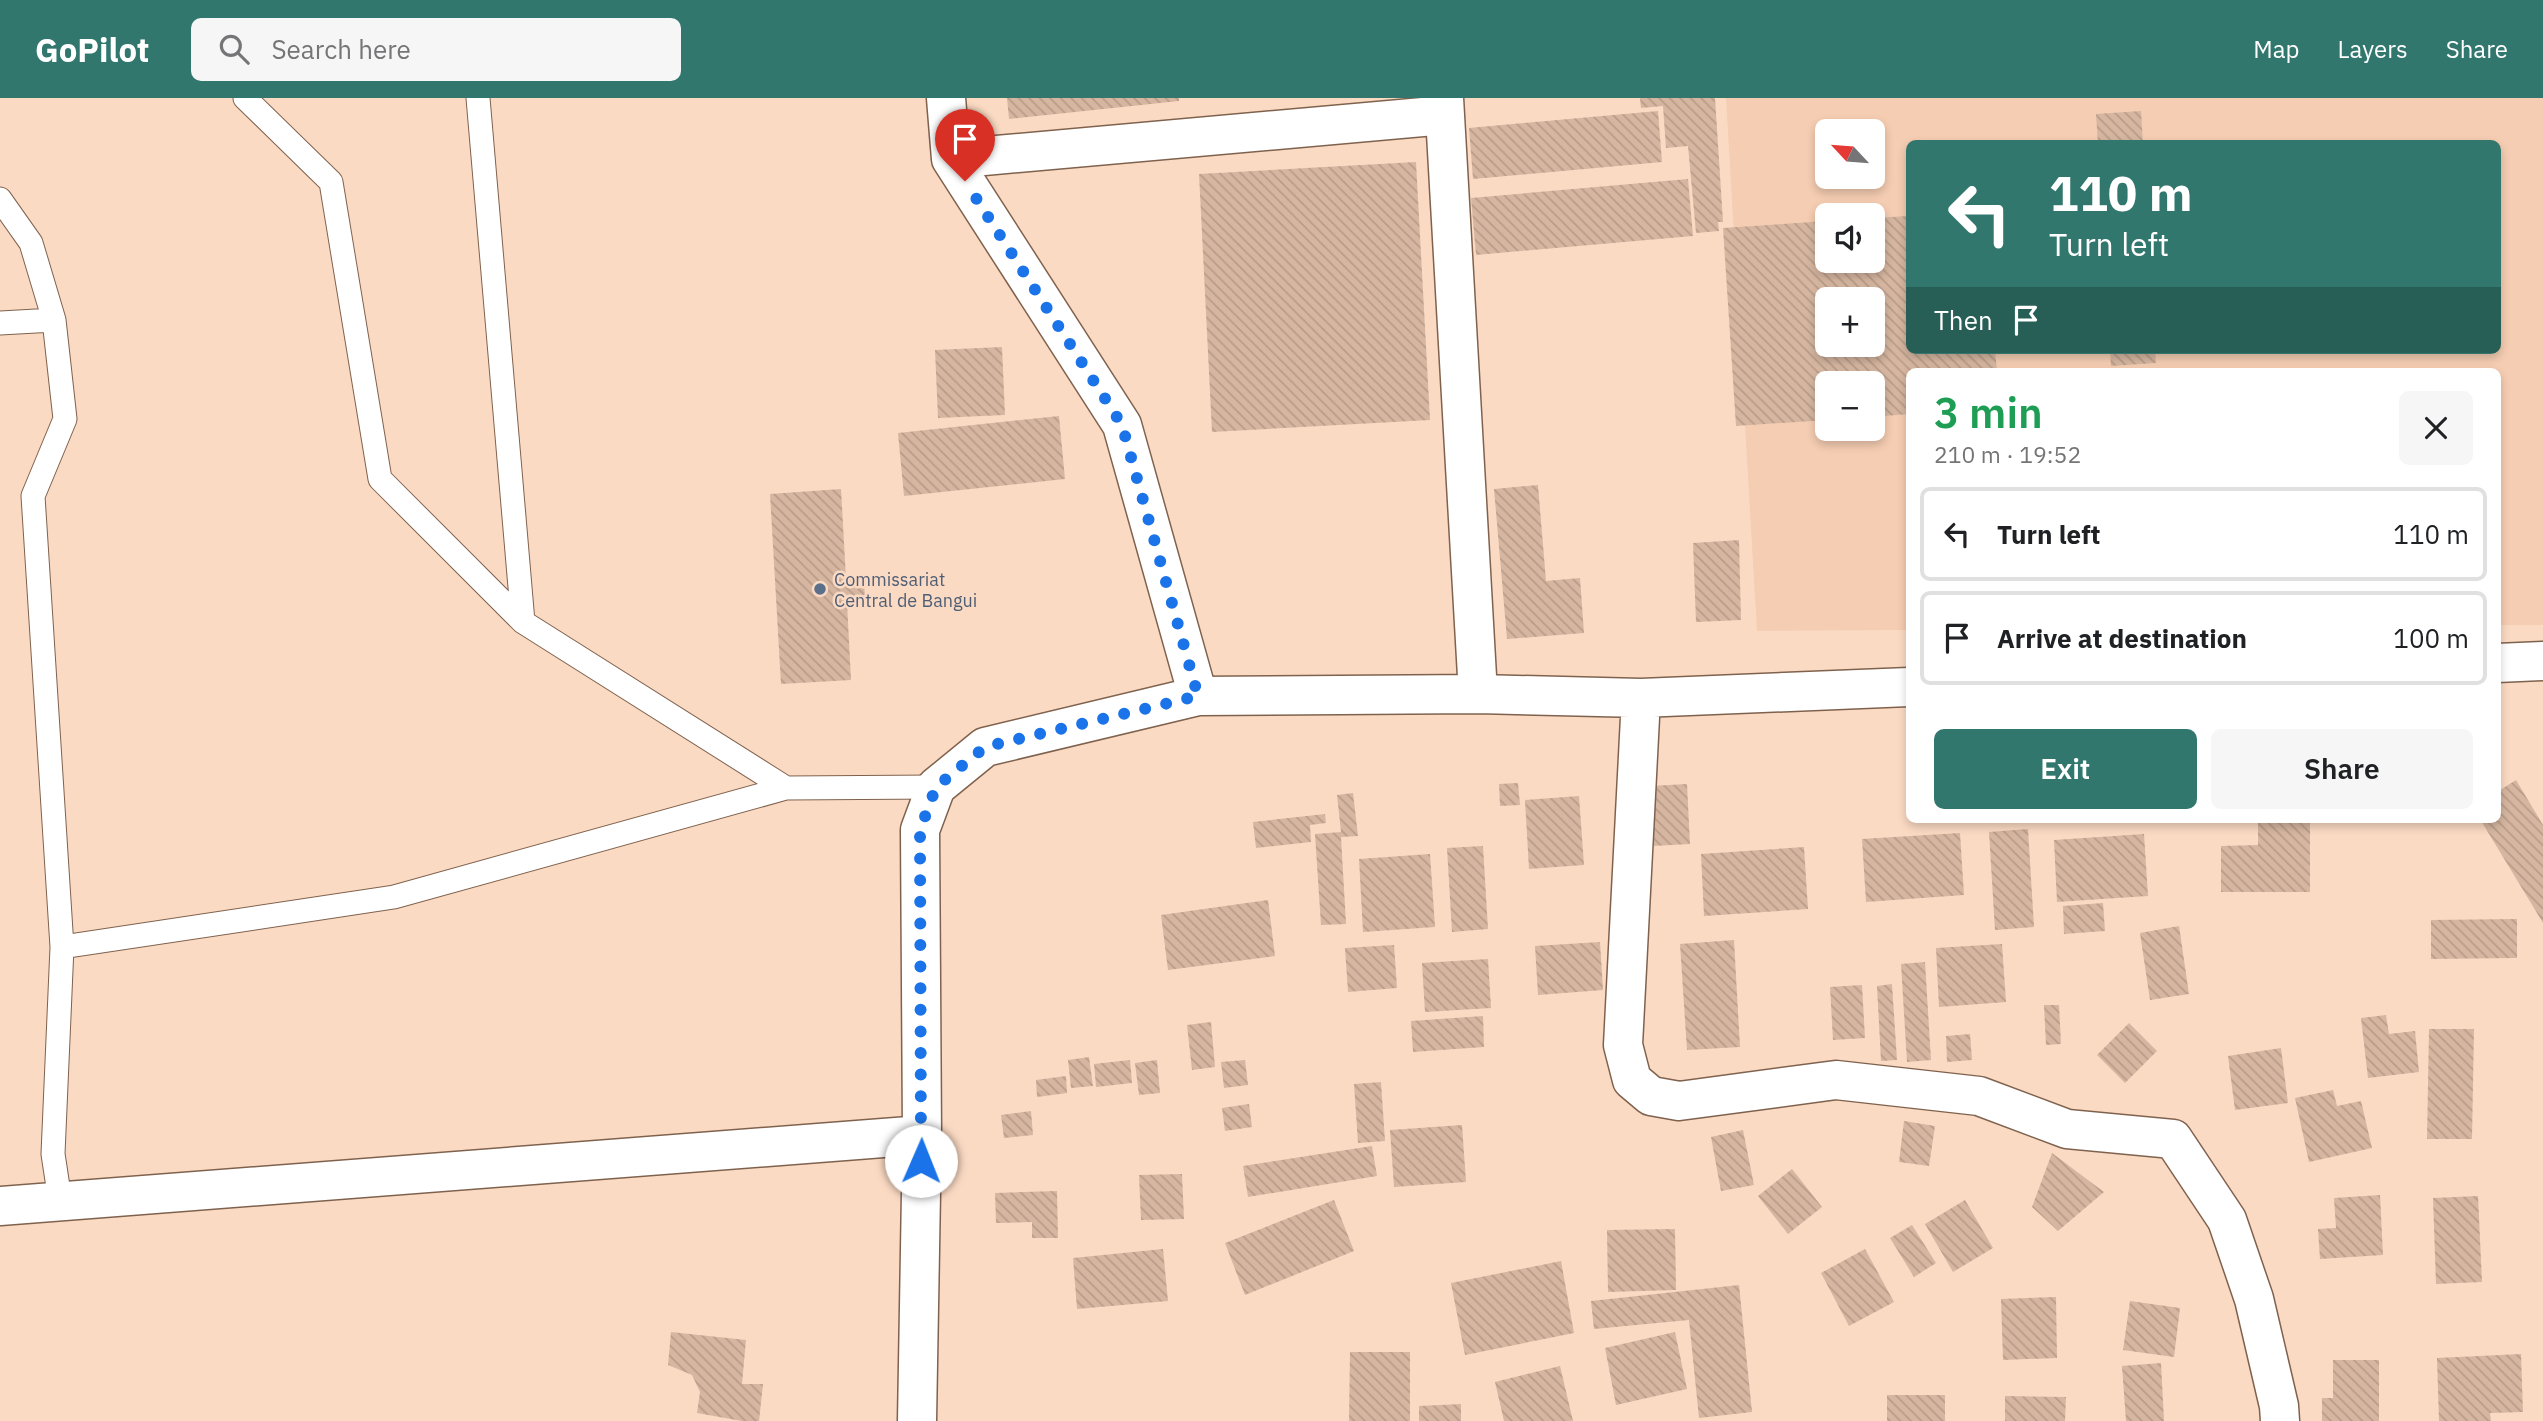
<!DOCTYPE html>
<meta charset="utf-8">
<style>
body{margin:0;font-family:"IBM Plex Sans",sans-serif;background:#f6f6f6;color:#202124;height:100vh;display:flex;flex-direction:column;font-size:26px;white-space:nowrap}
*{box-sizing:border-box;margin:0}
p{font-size:23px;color:#757577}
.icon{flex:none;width:38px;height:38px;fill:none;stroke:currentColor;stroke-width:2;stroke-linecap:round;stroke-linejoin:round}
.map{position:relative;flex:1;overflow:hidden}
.side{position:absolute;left:1906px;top:270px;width:595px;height:455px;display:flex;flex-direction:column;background:#fff;border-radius:10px;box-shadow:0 4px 10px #0003}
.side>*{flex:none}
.hud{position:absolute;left:1906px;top:42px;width:595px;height:214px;border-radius:10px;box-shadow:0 4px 10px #0003;background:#31776d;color:#fff;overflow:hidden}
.needle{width:46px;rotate:296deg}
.fabs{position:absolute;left:1815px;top:21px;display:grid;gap:14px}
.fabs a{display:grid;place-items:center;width:70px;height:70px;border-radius:10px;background:#fff;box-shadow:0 4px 10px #0003;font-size:35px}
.pin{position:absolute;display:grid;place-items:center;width:60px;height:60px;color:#fff;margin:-72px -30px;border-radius:50% 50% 50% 0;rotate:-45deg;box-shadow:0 0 7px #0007}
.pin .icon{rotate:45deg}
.me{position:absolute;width:77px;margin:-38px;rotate:1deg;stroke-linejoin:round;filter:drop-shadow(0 0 5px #0008)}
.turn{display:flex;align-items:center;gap:24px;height:147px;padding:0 28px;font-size:32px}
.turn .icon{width:91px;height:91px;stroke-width:2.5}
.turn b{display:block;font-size:49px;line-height:60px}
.then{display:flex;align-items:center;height:66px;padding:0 28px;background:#0003;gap:14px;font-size:26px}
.round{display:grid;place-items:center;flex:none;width:74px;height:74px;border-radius:10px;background:#f6f6f6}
.overview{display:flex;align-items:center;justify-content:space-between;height:119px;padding:0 28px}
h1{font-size:42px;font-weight:600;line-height:52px;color:#1e9e55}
.cta{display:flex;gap:14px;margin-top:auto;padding:14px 28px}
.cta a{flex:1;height:80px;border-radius:10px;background:#31776d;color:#fff;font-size:28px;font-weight:600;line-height:80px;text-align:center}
.cta a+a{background:#f6f6f6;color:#202124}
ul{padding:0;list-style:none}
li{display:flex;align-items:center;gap:21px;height:94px;margin:0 14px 10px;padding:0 14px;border:4px solid #e0e0e0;border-radius:10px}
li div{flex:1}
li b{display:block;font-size:26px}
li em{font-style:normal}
header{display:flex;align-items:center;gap:42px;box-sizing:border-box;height:98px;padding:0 35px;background:#31776d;color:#fff}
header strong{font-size:33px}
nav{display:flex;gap:38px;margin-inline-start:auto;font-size:24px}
.search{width:490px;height:63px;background:#f6f6f6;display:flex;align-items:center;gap:18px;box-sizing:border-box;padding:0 24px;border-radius:10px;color:#757577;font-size:26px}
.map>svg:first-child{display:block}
.built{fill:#f5cdb2;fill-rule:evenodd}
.building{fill:url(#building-back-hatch);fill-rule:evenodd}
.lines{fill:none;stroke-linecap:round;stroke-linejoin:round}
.lane-casing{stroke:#7f624e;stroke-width:25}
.street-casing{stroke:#7f624e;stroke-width:41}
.lane{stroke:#fff;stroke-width:23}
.street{stroke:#fff;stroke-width:38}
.route{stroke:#1a73e8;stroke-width:12;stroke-dasharray:0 21.6}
.service-dot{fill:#5c6f8a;stroke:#fbdac3;stroke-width:2.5}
.labels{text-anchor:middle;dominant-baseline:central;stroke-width:5;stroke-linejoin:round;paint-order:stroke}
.service-label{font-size:18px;fill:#4e5e75;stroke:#fbdac3;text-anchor:start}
</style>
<header>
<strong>GoPilot</strong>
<div class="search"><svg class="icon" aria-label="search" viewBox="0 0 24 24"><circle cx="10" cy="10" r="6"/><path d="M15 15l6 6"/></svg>Search here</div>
<nav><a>Map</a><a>Layers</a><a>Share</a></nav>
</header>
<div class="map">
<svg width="2543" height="1323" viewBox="0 0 2543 1323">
<defs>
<pattern id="building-back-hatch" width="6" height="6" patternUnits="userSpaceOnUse" patternTransform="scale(1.75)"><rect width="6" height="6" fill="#d6b6a0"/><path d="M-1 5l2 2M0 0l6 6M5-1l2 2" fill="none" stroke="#b89c89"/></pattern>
</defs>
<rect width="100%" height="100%" fill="#fbdac3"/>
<path class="built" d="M1726 0H2543V527H2497V273H1909V532L1757 533ZM1827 33H1872V79H1827ZM1909 46H2497V252H1909ZM1827 117H1872V163H1827ZM1827 201H1872V247H1827ZM1827 285H1872V331H1827Z"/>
<path class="building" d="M1007 0H1179V3L1009 21Z
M1640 0H1715L1723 124H1718L1719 133 1696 135 1688 48 1666 50 1663 8 1641 10Z
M1658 13 1662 64 1473 81 1469 30Z
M2141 13 2143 46H2098L2096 16Z
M1416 64 1430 322 1212 334 1199 76Z
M1688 81 1693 138 1476 157 1471 100Z
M1909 118V252H1995L1997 273H1909V316L1872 319V285H1827V322L1736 328 1723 130 1827 123V163H1872V120ZM1827 201H1872V247H1827Z
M1002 249 1005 317 938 320 935 252Z
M2110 252H2155L2156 265 2111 268Z
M1059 318 1065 381 904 398 898 335Z
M1538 387 1546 483 1580 480 1584 535 1507 541 1494 391Z
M841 391 846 480 864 479 865 503 847 505 851 582 781 586 770 396Z
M1739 442 1741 522 1696 524 1693 445Z
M2516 682 2543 727V825L2480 721H2497V694Z
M1518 685 1520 707 1500 708 1499 686Z
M1687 686 1690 746 1653 748 1650 688Z
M1353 695 1358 738 1341 739 1346 826 1321 827 1315 736 1341 734 1337 697Z
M1579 698 1584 767 1529 771 1525 702Z
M1325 716 1326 725 1310 727 1311 744 1256 750 1253 724Z
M2258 721H2310V794H2221V748L2258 747Z
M2028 731 2034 829 1995 832 1989 734Z
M1960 735 1964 797 1866 804 1862 741Z
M2144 736 2148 798 2057 804 2054 742Z
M1483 748 1488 831 1452 834 1447 750Z
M1804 749 1808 811 1704 818 1701 756Z
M1430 756 1435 829 1363 834 1359 761Z
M1268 802 1275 858 1168 872 1161 817Z
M2103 805 2105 833 2064 836 2063 808Z
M2517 821V860L2431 861V822Z
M2179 828 2189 896 2150 902 2140 835Z
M1734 842 1740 949 1687 952 1680 846Z
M1600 844 1603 892 1538 897 1535 848Z
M2002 846 2006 904 1939 909 1936 850Z
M1394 847 1397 890 1348 894 1345 850Z
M1488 861 1491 910 1425 914 1422 865Z
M1925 864 1931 962 1907 964 1901 866Z
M1892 886 1897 962 1881 963 1877 888Z
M1862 887 1865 940 1833 942 1830 889Z
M2044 907H2059L2061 946 2046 947Z
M2386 917 2389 936 2415 933 2419 974 2368 980 2361 920Z
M1483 918 1484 949 1413 954 1411 923Z
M1211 924 1215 969 1192 972 1187 927Z
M2129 925 2157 953 2125 985 2097 957Z
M2429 931H2474L2472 1041H2427Z
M1970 936 1972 962 1947 964 1946 938Z
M2281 950 2288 1005 2235 1012 2228 958Z
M1089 959 1093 988 1071 990 1068 962Z
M1130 962 1132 985 1096 989 1094 966Z
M1157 962 1160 995 1139 997 1135 965Z
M1245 962 1248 987 1224 990 1221 964Z
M1066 978 1067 995 1037 999 1036 982Z
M1381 984 1385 1043 1358 1045 1354 986Z
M2333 992 2337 1008 2361 1003 2372 1050 2309 1064 2295 1000Z
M1249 1006 1252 1029 1225 1033 1222 1010Z
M1031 1013 1033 1037 1004 1040 1001 1017Z
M1904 1023 1935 1028 1929 1068 1899 1064Z
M1462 1027 1466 1084 1394 1089 1390 1032Z
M1743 1032 1754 1087 1721 1093 1711 1039Z
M1372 1048 1377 1078 1248 1099 1243 1068Z
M2052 1055 2104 1094 2058 1133 2032 1109Z
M1792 1071 1822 1109 1788 1136 1758 1098Z
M1182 1076 1184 1121 1141 1122 1139 1077Z
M1057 1093 1058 1140H1032V1124L996 1125 995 1095Z
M2380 1097 2383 1157 2320 1161 2318 1131 2336 1130 2334 1100Z
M2478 1098 2482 1184 2436 1186 2433 1100Z
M1334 1102 1354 1153 1245 1197 1225 1145Z
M1965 1102 1993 1150 1953 1174 1925 1126Z
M1912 1127 1936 1165 1914 1179 1890 1140Z
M1675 1131 1676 1192 1608 1194 1607 1132Z
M1163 1151 1168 1203 1077 1211 1073 1160Z
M1865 1151 1894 1204 1849 1228 1821 1175Z
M1561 1163 1574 1235 1465 1257 1451 1185Z
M1739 1187 1752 1314 1699 1320 1689 1222 1594 1231 1591 1203Z
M2056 1199 2057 1260 2003 1262 2001 1201Z
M2130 1203 2180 1210 2174 1259 2123 1252Z
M671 1234 746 1242 742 1286H763L759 1323H742L697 1315 700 1294 692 1277 668 1267Z
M1675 1234 1687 1291 1616 1307 1605 1250Z
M1350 1254H1410V1323H1349Z
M2521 1256 2523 1314 2490 1315 2491 1323H2439L2437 1260Z
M2333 1262H2379V1323H2322V1300H2333Z
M2161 1265 2164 1323H2126L2122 1268Z
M1560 1268 1573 1323H1504L1495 1284Z
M1887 1297H1945V1323H1887Z
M2005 1298 2066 1299 2065 1323H2005Z
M1461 1306V1323H1419V1308Z"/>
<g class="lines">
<defs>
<path id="lane" d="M245 0 331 84 380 381 523 524 786 690
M478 0 523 524
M0 101 31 145 54 222 65 321 33 398 62 849 53 1056 60 1102
M0 225 54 222
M62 849 394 799 786 690 936 689"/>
<path id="street" d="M946 0 951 61 1122 327 1198 598
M1444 0 1478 596
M951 61 1445 17
M2497 565 2543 563
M1641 600 1623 947 1632 982 1651 998 1679 1003 1836 982 1979 998 2067 1031 2173 1041 2227 1122 2254 1201 2279 1308 2280 1323
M0 1108 922 1037
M917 1323 922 1037 920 732 936 689 985 649 1198 598 1478 596 1641 600 1909 589"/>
</defs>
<use href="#lane" class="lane-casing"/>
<use href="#street" class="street-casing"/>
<use href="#lane" class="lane"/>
<use href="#street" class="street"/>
</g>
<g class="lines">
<path class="route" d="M921 1063 920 732 936 689 985 649 1198 598 1122 327 965 83"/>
</g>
<circle class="service-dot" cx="820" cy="491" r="7"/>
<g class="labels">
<g class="service-label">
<text x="834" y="481">Commissariat<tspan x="834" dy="21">Central de Bangui</tspan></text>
</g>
</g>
</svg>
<div class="fabs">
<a><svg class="needle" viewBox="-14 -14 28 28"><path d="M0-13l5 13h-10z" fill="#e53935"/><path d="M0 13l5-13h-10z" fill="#757577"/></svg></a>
<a><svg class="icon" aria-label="sound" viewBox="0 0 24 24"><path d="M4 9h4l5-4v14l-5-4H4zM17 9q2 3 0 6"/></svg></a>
<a>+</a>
<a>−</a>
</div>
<div class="pin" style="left:965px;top:83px;background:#d93025"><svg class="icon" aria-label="arrive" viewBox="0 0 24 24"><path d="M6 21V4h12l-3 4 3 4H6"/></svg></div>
<svg class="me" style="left:921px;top:1063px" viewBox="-20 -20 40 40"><circle r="19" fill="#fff"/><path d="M0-13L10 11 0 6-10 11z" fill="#1a73e8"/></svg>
<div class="hud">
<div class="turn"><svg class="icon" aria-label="left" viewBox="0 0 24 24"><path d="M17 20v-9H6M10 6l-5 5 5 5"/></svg><div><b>110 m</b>Turn left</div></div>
<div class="then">Then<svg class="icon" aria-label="arrive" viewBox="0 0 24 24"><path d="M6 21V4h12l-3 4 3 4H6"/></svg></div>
</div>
<section class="side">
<div class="overview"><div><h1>3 min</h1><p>210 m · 19:52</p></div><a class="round"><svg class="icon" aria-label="close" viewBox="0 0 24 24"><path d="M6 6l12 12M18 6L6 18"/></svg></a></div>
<ul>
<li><svg class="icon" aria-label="left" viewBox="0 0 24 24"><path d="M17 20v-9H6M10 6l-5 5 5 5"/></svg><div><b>Turn left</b></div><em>110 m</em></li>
<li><svg class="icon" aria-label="arrive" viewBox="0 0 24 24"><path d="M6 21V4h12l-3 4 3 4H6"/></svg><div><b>Arrive at destination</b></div><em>100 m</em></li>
</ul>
<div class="cta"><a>Exit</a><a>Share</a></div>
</section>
</div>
